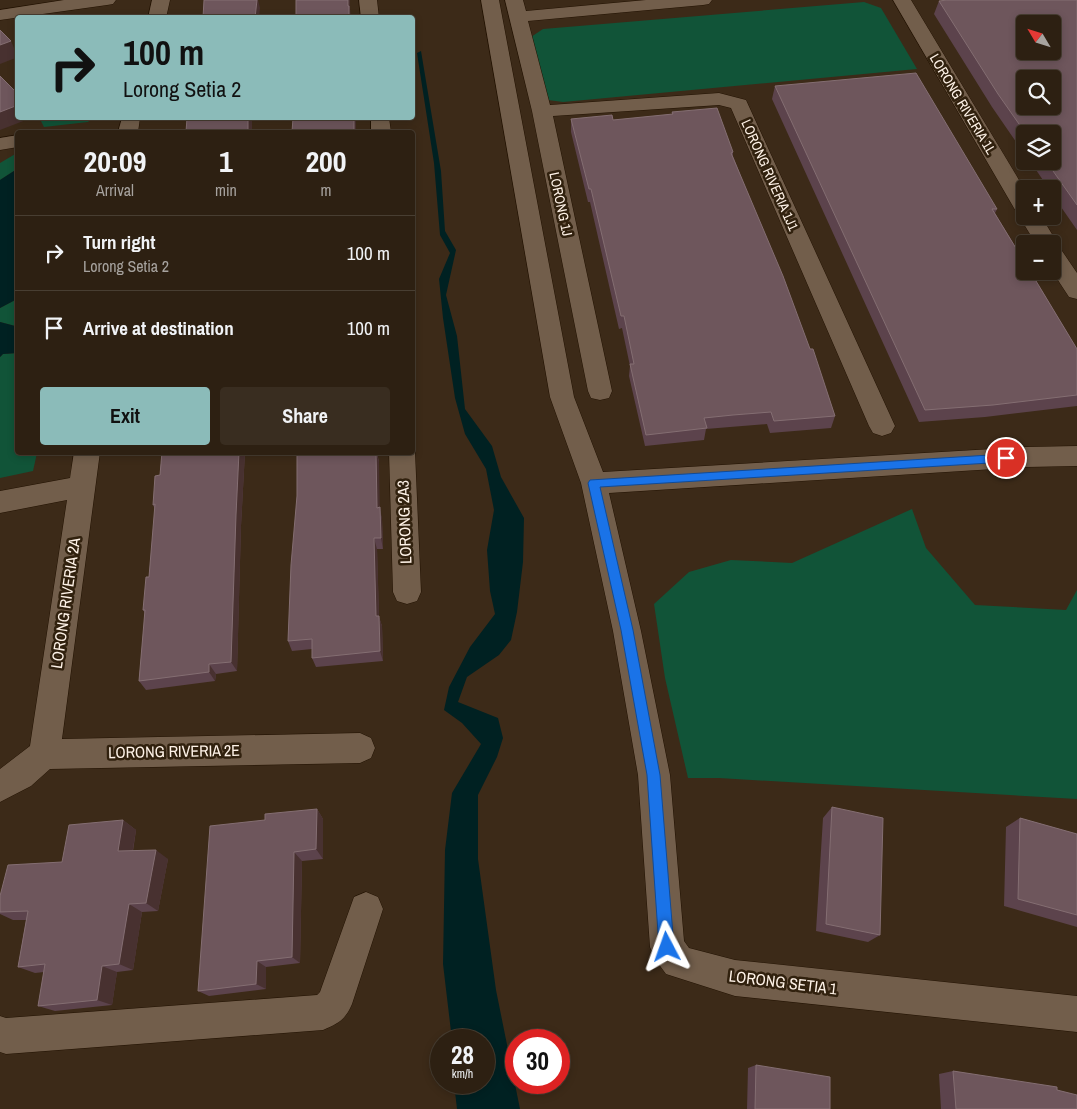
<!DOCTYPE html>
<meta charset="utf-8">
<style>
body{margin:0;font-family:"Archivo Narrow",sans-serif;background:#392d20;color:#f1f3f6;height:100vh;display:flex;flex-direction:column;font-size:19px;white-space:nowrap}
*{box-sizing:border-box;margin:0}
p{font-size:16px;color:#a7a39f}
.icon{flex:none;width:28px;height:28px;fill:none;stroke:currentColor;stroke-width:2;stroke-linecap:round;stroke-linejoin:round}
.map{position:relative;flex:1;overflow:hidden}
.side{position:absolute;left:15px;top:130px;width:400px;height:325px;display:flex;flex-direction:column;background:#2d2012;border-radius:5px;box-shadow:0 2px 8px #0003,0 0 0 1px #483e32}
.side>*{flex:none}
.hud{position:absolute;left:15px;top:15px;width:400px;height:105px;border-radius:5px;box-shadow:0 2px 8px #0003,0 0 0 1px #483e32;background:#8bbbb9;color:#111;overflow:hidden}
.needle{width:32px;rotate:308deg}
.tools{position:absolute;left:1016px;top:15px;display:grid;gap:10px}
.tools a{display:grid;place-items:center;width:45px;height:45px;border-radius:5px;background:#2d2012;box-shadow:0 2px 8px #0003,0 0 0 1px #483e32;font-size:25px}
.speed{position:absolute;left:430px;top:1029px;display:flex;gap:10px;font-size:25px;font-weight:700;text-align:center}
.speed>*{display:grid;place-content:center;width:65px;height:65px;border-radius:50%;background:#2d2012;box-shadow:0 2px 8px #0003,0 0 0 1px #483e32;line-height:1}
.speed small{font-size:12px;font-weight:400}
.speed .limit{border:8px solid #d22;background:#fff;color:#111}
.pin{position:absolute;display:grid;place-items:center;width:42px;height:42px;color:#fff;margin:-21px;border:2px solid #fff;border-radius:50%;box-shadow:0 1px 5px #0007}
.me{position:absolute;width:55px;margin:-28px;rotate:356deg;stroke-linejoin:round;filter:drop-shadow(0 0 4px #0008)}
.turn{display:flex;align-items:center;gap:18px;height:105px;padding:0 25px;font-size:22px}
.turn .icon{width:65px;height:65px;stroke-width:2.5}
.turn b{display:block;font-size:35px;line-height:42px}
.eta{display:flex;justify-content:space-evenly;align-items:center;height:85px;text-align:center}
.eta b{font-size:30px;font-weight:700;line-height:35px}
.cta{display:flex;gap:10px;margin-top:auto;padding:10px 25px}
.cta a{flex:1;height:58px;border-radius:5px;background:#8bbbb9;color:#111;font-size:20px;font-weight:700;line-height:58px;text-align:center}
.cta a+a{background:#392d20;color:#f1f3f6}
ul{padding:0;list-style:none}
li{display:flex;align-items:center;gap:15px;height:75px;padding:0 25px;border-top:1px solid #483e32}
li div{flex:1}
li b{display:block;font-size:19px}
li em{font-style:normal}
.map>svg:first-child{display:block}
.green{fill:#115438}
.water{fill:#002122}
.lines{fill:none;stroke-linecap:round;stroke-linejoin:round}
.minor-casing{stroke:#221202;stroke-width:1}
.minor{fill:#725e4b;fill-rule:evenodd}
.wall{fill:#5c434c}
.shaded-wall{fill:#483130}
.building{fill:#6e565c;stroke:#846e72;fill-rule:evenodd}
.route{fill:#1a73e8;stroke:#114b97}
.labels{text-anchor:middle;dominant-baseline:central;stroke-width:5;stroke-linejoin:round;paint-order:stroke}
.far-street-label{font-size:14px;fill:#fef2e7;stroke:#31210e}
.street-label{font-size:16px;fill:#fef2e7;stroke:#31210e}
</style>
<div class="map">
<svg width="1077" height="1109" viewBox="0 0 1077 1109">
<rect width="100%" height="100%" fill="#3c2a18"/>
<path class="green" d="M864 2 881 8 917 69 563 102 548 100 528 39 543 29Z
M43 118H92L88 122 44 127 40 119Z
M17 153V169L0 180V163Z
M17 299V337H15V326L0 322V308Z
M17 353 18 452 37 453 33 471 0 478V357L3 354Z
M912 509 926 548 975 605 1066 610 1077 590V799L719 778H688L665 678 654 604 689 572 731 560 792 563Z"/>
<path class="water" d="M421 51 441 171 445 231 456 250 446 295 457 336 465 409 492 446 501 477 524 518 523 562 517 612 511 640 499 655 467 677 458 702 498 718 503 738 497 757 478 795V859L496 990 520 1109H457L454 1083 484 1082V1040H452L443 964 445 850 452 793 481 744 462 723 444 710 449 687 470 647 495 614 490 591 487 550 494 510 486 469 465 434 455 398 443 318 439 279 450 253 440 235 434 163 417 53Z
M17 169V299L0 308V180Z
M0 322 15 326V336L18 337 17 353 3 354 0 357Z"/>
<g class="lines">
<defs>
<path id="minor" d="M64 0H116L113 4 107 5 0 20V10Z
M152 0H170L166 18H148Z
M359 0H377L379 18H361Z
M481 0H499L574 397 603 472 1026 447 1077 446V466L1026 467 609 493 641 631 670 775 684 941 689 948 735 960 1077 996V1032L735 996 666 974 655 959 650 947 638 775 613 631 581 483 550 397Z
M505 0H523L526 11 646 0H712L709 4 703 5 528 21 550 105 719 93 746 100 895 426 891 433 882 436 873 433 869 426 731 108 719 105 553 116 612 391 609 398 600 400 591 398 588 391 532 111Z
M893 0H911L1025 190V216H1041L1058 244 1056 247 1060 248 1077 273V299L1069 297 1052 271V244H1036L1019 216 1021 214 1017 213 1014 208Z
M122 118H140L138 132H118Z
M371 118H389L391 132H371Z
M18 135V147L0 150V138Z
M412 448 415 452 421 592 417 601 407 604 397 601 393 592 389 452H412Z
M74 452H100L62 739 360 733 371 738 375 748 371 758 360 763 50 769 31 786 0 802V769L30 746 67 500 0 513V491L70 478Z
M366 892 378 897 383 909 352 1004C345 1020 339 1023 323 1030L6 1054 0 1052V1016L6 1018 317 995 320 992 354 897Z"/>
</defs>
<use href="#minor" class="minor-casing"/>
<use href="#minor" class="minor"/>
</g>
<path class="wall" d="M1077 0V230L1052 194V189H1049L1030 161H1052V134H1025V155L992 107 934 14 939 1Z
M775 86 997 209 995 213 1077 349V406L985 417 919 422 772 99Z
M672 112 733 152V156L835 416 831 428 770 433 767 424 730 427 706 429 704 440 645 446 629 376 630 366 622 328 619 329 590 202H588L571 132V119L613 120 672 115Z
M162 452H245L241 526 237 671 216 674 215 681 146 690 139 681 145 613 143 610 149 577 155 509 153 505 160 475Z
M297 452H377L379 462V507L382 519 383 549H377L379 617 382 626 383 661 316 667 312 658V649L292 651 288 641 297 496Z
M832 807 880 935 868 942 816 931 823 818Z
M317 809 323 819V859L302 861 300 963 266 967V989L209 996 198 991Z
M1020 818 1077 834V927L1004 906 1006 827Z
M123 820 136 830 133 851 168 859 158 911 142 912 133 970 117 972 112 1005 55 1011 38 1006 44 972 35 973 18 967 26 920H13L0 914V896L62 862Z
M756 1065 830 1109H747L748 1068Z
M953 1071 1057 1090 1077 1109H941L939 1074Z"/>
<path class="shaded-wall" d="M257 0H258L260 8 259 18H255Z
M348 0H350V9L351 18H349Z
M11 41 18 57 0 64V45Z
M18 105V118H31L0 130V112Z
M248 118H252V132H248Z
M354 118H356V132H354Z
M239 452H245L241 526 237 671 231 662 236 515Z
M376 452 379 462 380 519 377 508Z
M380 507 382 519 383 549 381 538Z
M374 538 377 549 379 617 382 626 383 661 380 651 376 616Z
M209 664 216 674 215 681 209 672Z
M317 809 323 819V859L316 849Z
M123 820 136 830 131 860 118 851Z
M156 850 168 859 158 911 146 903Z
M294 852 302 861 300 963 292 957Z
M129 904 142 912 133 970 119 964Z
M257 961 266 967V989L256 984Z
M102 966 117 972 112 1005 97 1000Z"/>
<path class="building" d="M204 0H257L255 18H203Z
M296 0H348V6H349V18H296Z
M947 0H1077V205L1046 161H1052V134H1026L998 94 939 1ZM1025 24H1052V51H1025ZM1025 79H1052V106H1025Z
M0 30 11 41 0 45Z
M916 73 997 209H992L1025 263V271H1030L1077 349V395L993 405 925 410 775 86Z
M0 76 18 94V105L0 112Z
M717 108 733 152 731 153 783 276 810 349H813L835 416 774 421 771 412 733 415 704 418 707 428 646 435 630 364H634L624 316H621L591 189H589L571 119 612 115 613 120 673 114 672 112Z
M187 118H248V132H186Z
M293 118H354V132H292Z
M162 452H239L236 515 231 662 209 664V672L139 681 145 610H143L146 577H149L155 504 153 505 155 476 160 475Z
M297 452H376L377 508 380 507 381 538H374L376 616H379L380 651 312 658V639L288 641 291 565 297 496Z
M832 807 883 818 880 935 826 924Z
M317 809 316 849 294 852 292 957 257 961 256 984 198 991 210 826 265 820V814Z
M1020 818 1077 834V915L1018 899Z
M123 820 118 851 156 850 146 903 129 904 119 964 102 966 97 1000 38 1006 45 964 18 967 28 911 0 912V896L8 865 62 862 69 825Z
M756 1065 830 1077V1109H755Z
M953 1071 1057 1087V1090L1077 1095V1109H956Z"/>
<path class="route" d="M1006 454 1011 458 1006 462 600 487 633 630 660 775 674 947 672 952 667 954 662 952 659 947 647 775 621 630 588 483 590 480Z"/>
<g class="labels">
<g class="far-street-label">
<text transform="translate(963 104) rotate(59)">LORONG RIVERIA 1L</text>
<text transform="translate(770 175) rotate(66)">LORONG RIVERIA 1J1</text>
<text transform="translate(561 204) rotate(78)">LORONG 1J</text>
</g>
<g class="street-label">
<text transform="translate(404 522) rotate(-92)">LORONG 2A3</text>
<text transform="translate(65 603) rotate(-82)">LORONG RIVERIA 2A</text>
<text transform="translate(174 751) rotate(-1)">LORONG RIVERIA 2E</text>
<text transform="translate(783 982) rotate(7)">LORONG SETIA 1</text>
</g>
</g>
</svg>
<div class="tools">
<a><svg class="needle" viewBox="-14 -14 28 28"><path d="M0-13l5 13h-10z" fill="#e53935"/><path d="M0 13l5-13h-10z" fill="#a7a39f"/></svg></a>
<a><svg class="icon" aria-label="search" viewBox="0 0 24 24"><circle cx="10" cy="10" r="6"/><path d="M15 15l6 6"/></svg></a>
<a><svg class="icon" aria-label="layers" viewBox="0 0 24 24"><path d="M12 4l9 5-9 5-9-5zM3 14l9 5 9-5"/></svg></a>
<a>+</a>
<a>−</a>
</div>
<div class="speed"><div>28<small>km/h</small></div><div class="limit">30</div></div>
<div class="pin" style="left:1006px;top:458px;background:#d93025"><svg class="icon" aria-label="arrive" viewBox="0 0 24 24"><path d="M6 21V4h12l-3 4 3 4H6"/></svg></div>
<svg class="me" style="left:667px;top:947px" viewBox="-20 -20 40 40"><path d="M0-17L14 15 0 8-14 15z" fill="#1a73e8" stroke="#fff" stroke-width="4"/></svg>
<div class="hud">
<div class="turn"><svg class="icon" aria-label="right" viewBox="0 0 24 24"><path d="M7 20v-9h11M14 6l5 5-5 5"/></svg><div><b>100 m</b>Lorong Setia 2</div></div>
</div>
<section class="side">
<div class="eta">
<div><b>20:09</b><p>Arrival</p></div>
<div><b>1</b><p>min</p></div>
<div><b>200</b><p>m</p></div>
</div>
<ul>
<li><svg class="icon" aria-label="right" viewBox="0 0 24 24"><path d="M7 20v-9h11M14 6l5 5-5 5"/></svg><div><b>Turn right</b><p>Lorong Setia 2</p></div><em>100 m</em></li>
<li><svg class="icon" aria-label="arrive" viewBox="0 0 24 24"><path d="M6 21V4h12l-3 4 3 4H6"/></svg><div><b>Arrive at destination</b></div><em>100 m</em></li>
</ul>
<div class="cta"><a>Exit</a><a>Share</a></div>
</section>
</div>
